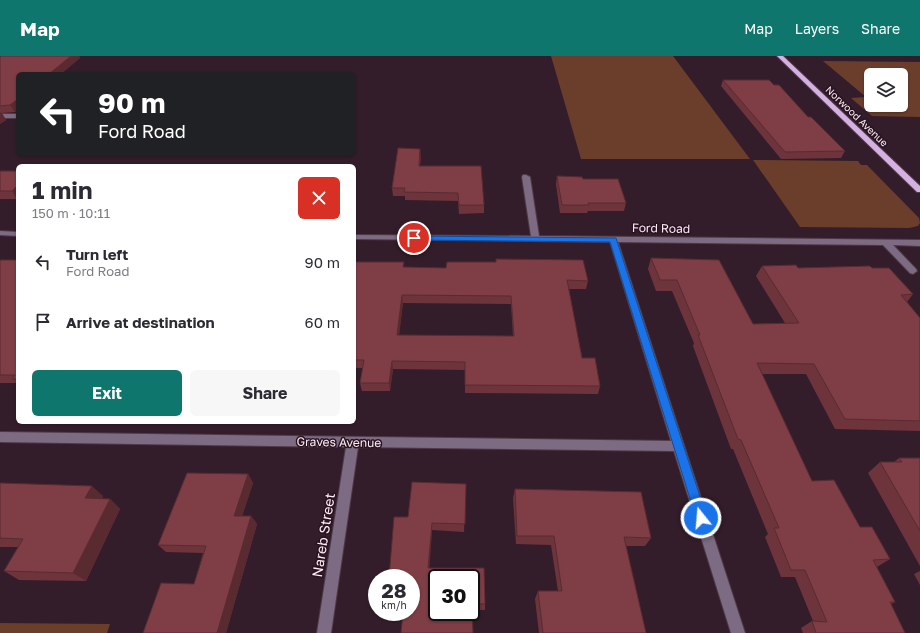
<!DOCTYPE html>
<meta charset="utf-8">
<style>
body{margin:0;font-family:"Golos Text",sans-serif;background:#f7f7f7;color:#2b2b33;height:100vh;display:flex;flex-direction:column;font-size:15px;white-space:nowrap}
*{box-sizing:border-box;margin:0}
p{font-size:13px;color:#7c7c81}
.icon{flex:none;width:22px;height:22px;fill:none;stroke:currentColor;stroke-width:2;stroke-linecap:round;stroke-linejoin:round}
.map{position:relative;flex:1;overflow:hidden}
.drawer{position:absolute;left:16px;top:108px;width:340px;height:260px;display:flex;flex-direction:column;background:#fff;border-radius:6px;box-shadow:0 1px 3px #0004}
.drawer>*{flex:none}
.guide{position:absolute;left:16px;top:16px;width:340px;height:84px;border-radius:6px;box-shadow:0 1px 3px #0004;background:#202124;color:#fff;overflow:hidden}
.tools{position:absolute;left:864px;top:12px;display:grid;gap:8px}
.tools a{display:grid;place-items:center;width:44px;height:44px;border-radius:6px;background:#fff;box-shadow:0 1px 3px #0004;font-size:20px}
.speed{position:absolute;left:368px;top:513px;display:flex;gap:8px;font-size:20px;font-weight:700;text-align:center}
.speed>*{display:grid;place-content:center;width:52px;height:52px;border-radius:50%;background:#fff;box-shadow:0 1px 3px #0004;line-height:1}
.speed small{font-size:10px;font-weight:400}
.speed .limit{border:2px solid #111;border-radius:6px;background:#fff;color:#111}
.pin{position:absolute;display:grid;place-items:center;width:34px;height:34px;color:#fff;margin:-17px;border:2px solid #fff;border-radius:50%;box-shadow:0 1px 4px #0007}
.me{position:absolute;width:44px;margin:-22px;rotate:343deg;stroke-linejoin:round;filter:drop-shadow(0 0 3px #0008)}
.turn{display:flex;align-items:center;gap:14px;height:84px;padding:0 16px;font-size:18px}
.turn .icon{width:52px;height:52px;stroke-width:2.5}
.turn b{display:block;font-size:28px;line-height:34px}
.round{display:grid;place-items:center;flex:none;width:42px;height:42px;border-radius:6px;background:#f7f7f7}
.overview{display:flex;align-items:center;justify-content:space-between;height:68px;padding:0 16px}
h1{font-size:24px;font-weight:700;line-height:30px}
.button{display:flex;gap:8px;margin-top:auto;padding:8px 16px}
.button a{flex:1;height:46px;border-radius:6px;background:#0f766e;color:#fff;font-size:16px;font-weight:700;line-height:46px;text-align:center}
.button a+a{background:#f7f7f7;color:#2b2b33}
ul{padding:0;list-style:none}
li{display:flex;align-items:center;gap:12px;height:60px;padding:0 16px}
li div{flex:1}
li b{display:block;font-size:15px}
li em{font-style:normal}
header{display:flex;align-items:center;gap:24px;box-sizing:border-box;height:56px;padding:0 20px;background:#0f766e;color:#fff}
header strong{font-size:19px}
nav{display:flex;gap:22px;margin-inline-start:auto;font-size:14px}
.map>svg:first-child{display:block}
.green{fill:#6b3d2b;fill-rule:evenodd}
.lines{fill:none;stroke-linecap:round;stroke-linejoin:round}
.minor-casing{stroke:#503a46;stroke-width:2}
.major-casing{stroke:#503a46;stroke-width:2}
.minor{fill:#7c6b83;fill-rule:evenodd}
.major{fill:#d4b1e2;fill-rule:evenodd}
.wall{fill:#6d343c;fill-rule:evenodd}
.shaded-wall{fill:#592b31}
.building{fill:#7f3d46;stroke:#592b31;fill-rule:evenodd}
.route{fill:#1a73e8;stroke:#114b97}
.labels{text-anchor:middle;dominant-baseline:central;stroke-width:3;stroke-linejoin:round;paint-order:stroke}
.far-street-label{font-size:10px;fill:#feedf5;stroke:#2a1321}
.street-label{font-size:12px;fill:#feedf5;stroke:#2a1321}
.near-street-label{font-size:14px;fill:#feedf5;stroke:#2a1321}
</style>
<header>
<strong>Map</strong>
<nav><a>Map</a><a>Layers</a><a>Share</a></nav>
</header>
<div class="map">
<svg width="920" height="577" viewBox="0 0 920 577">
<rect width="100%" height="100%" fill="#341d2a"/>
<path class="green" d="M551 0H673L750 103H581Z
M823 5 920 6V61L872 60 851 42 866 41ZM871 19H901V49H871Z
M753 104 858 105 861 109H867L919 162 920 167 918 170 909 172 800 171Z
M0 567 110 568 107 577H0Z"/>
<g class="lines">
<defs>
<path id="minor" d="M0 58H18V62H0Z
M523 119H526L530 121 539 180 920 184V190L893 189 916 213 917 215 913 218 910 217 883 189 618 186 745 577H731L674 395 358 391 331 577H317L346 391 0 386V376L671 385 610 186 354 183V179L531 180 522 121Z
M0 175 18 176V180L0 179Z"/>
<path id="major" d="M777 0H783L920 130V136H917Z"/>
</defs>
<use href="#minor" class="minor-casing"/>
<use href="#major" class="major-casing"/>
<use href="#minor" class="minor"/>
<use href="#major" class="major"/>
</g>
<path class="wall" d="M0 0H79L80 2 15 56 2 57 6 64 0 68Z
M723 24 774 29 845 95 841 102 781 103 721 30Z
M421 100 420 110 484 149V157L459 158 458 145 405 144V140H393L392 132Z
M0 115H18V142L17 143H0Z
M557 120 583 123 626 147 624 155H588L587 157H560L556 128Z
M651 202 753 268 785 267 756 220 762 210 798 212H872L913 238 907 246 920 262V375L835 373 806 318H762L812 425 860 471 890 503 877 511 895 546 891 548 905 577H803L801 572 812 565H813L795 521H781L765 481 768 478 733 393H731L693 290 694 287 672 235H656L648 213Z
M0 204H18V329L16 327H0Z
M354 206 404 211 588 225 586 233H569L582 302 600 330 598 338 465 337V314L393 313 390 335H362L360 327 363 312H354ZM403 247 511 248 513 280 399 279Z
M899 402H920V510L868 417 880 406H894Z
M248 418 253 427 242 460H251L257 468 226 577H143L194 528 203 497 166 496 158 489Z
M0 427 103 440 101 443H110L120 453 86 525 19 524 4 515 18 491H0Z
M466 428 464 476 432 474 429 512 485 548V554H472L402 560H388L387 556H411L408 461Z
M515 433 651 482 645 490H626L646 577H539L535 543 538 535H558L551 489 516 488 513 442Z
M920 515V529L914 518Z"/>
<path class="shaded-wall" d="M71 0H79L80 2 61 18H49Z
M18 43V54L15 56 10 49Z
M1 56 6 64 0 68V57Z
M420 93 421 100 419 118V110Z
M18 129V142L17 143 12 135Z
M402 239 403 247 398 287 397 279Z
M392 305 393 313 390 335 389 327Z
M248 418 253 427 240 467 234 460Z
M92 430 103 440 97 452 85 442Z
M110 443 120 453 86 525 73 517Z
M251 460 257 468 226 577H217Z
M432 467V474L429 519 428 512Z"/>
<path class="building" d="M0 0H71L49 18H18V43L10 49 0 50Z
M723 24H769L774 29H779L808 61H811L845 95 785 96Z
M398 92 420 93 419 110H481L484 149H459L458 137 404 136 405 132H392Z
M0 115H18V129L12 135H0Z
M557 120 582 121 583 123H618L626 147H588L589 149H562Z
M651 202 719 204 753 268 799 267 762 210 796 209 798 212 870 210 872 212H889L913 238 901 239 920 262V365L845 363 814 308 757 307 812 425 834 424 860 471H872L890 503 873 504 895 546H890L905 577H816L812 565 827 566 805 514H791L774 472H779L741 384 738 383 698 279H700L677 224H660Z
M496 203 583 204 588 225 567 224 582 302H595L600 330 465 329V306L392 305 389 327H360L364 304H354V206H404L403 211 446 212 447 206H496ZM402 239 511 240 514 280 397 279Z
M0 204H18V323H12L15 319H0Z
M899 402H920V475L880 406H902Z
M187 417 248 418 234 460H251L217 577H143L161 527 194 528 206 490 158 489Z
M412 426 466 428 465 468 432 467 428 512H484L485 548H472L473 577H401L403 556H411V522H389L394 461H408ZM437 522H471V556H437Z
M0 427 92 430 85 442 110 443 73 517 4 515 23 483 0 482Z
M515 433 641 436 651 482 624 481 646 577H543L538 535H562L554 480H517Z"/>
<path class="route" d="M412 180 616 182 707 462 706 466 701 468 697 466 696 462 610 186 414 184H412Z"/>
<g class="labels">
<g class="far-street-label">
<text transform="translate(857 60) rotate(44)">Norwood Avenue</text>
</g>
<g class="street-label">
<text transform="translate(661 172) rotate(1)">Ford Road</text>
<text transform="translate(339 386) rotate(1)">Graves Avenue</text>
</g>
<g class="near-street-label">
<text transform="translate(323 479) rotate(-81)">Nareb Street</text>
</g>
</g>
</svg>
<div class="tools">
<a><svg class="icon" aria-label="layers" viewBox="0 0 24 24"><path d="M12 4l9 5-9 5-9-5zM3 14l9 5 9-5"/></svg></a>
</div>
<div class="speed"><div>28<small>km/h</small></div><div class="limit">30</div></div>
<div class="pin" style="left:414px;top:182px;background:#d93025"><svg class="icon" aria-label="arrive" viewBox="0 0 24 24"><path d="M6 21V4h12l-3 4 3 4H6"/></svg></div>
<svg class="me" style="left:701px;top:462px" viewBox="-20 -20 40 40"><circle r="17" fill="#1a73e8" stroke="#fff" stroke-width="3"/><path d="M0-11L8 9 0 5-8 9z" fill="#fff"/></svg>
<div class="guide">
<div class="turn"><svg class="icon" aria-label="left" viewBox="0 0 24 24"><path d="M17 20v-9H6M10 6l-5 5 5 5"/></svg><div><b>90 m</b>Ford Road</div></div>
</div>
<section class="drawer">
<div class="overview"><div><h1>1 min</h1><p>150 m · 10:11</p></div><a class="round" style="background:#d93025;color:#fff"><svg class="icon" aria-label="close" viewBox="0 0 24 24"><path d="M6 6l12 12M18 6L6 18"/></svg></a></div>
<ul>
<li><svg class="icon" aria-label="left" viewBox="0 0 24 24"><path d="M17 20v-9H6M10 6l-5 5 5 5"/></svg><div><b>Turn left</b><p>Ford Road</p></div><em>90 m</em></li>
<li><svg class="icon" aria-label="arrive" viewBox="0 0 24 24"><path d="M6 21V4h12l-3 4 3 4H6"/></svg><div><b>Arrive at destination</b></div><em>60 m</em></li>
</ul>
<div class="button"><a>Exit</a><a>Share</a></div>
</section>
</div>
